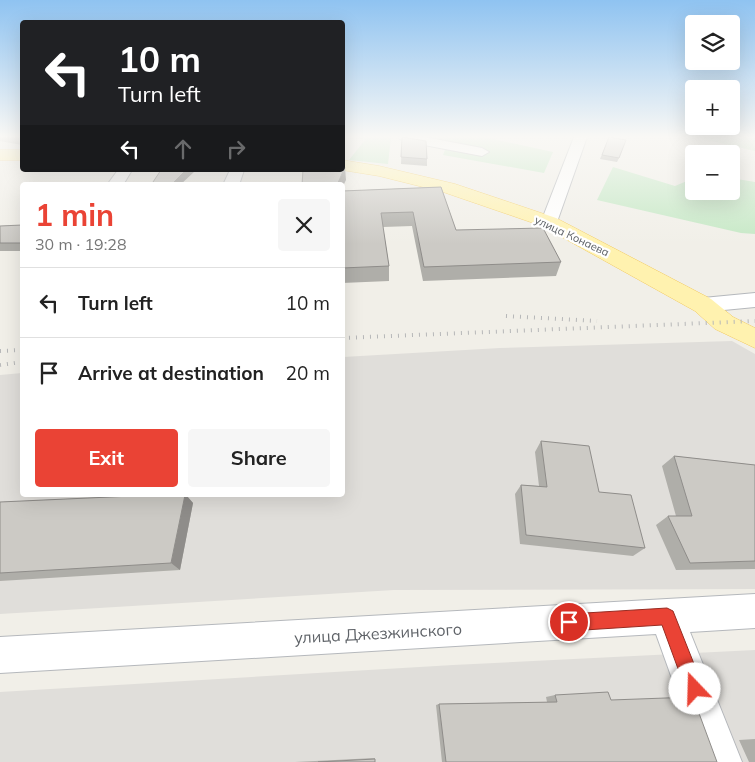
<!DOCTYPE html>
<meta charset="utf-8">
<style>
body{margin:0;font-family:Mulish,sans-serif;background:#f6f6f6;color:#222;height:100vh;display:flex;flex-direction:column;font-size:19px;white-space:nowrap}
*{box-sizing:border-box;margin:0}
p{font-size:16px;color:#767676}
.icon{flex:none;width:28px;height:28px;fill:none;stroke:currentColor;stroke-width:2;stroke-linecap:round;stroke-linejoin:round}
.map{position:relative;flex:1;overflow:hidden}
.side{position:absolute;left:20px;top:182px;width:325px;height:315px;display:flex;flex-direction:column;background:#fff;border-radius:5px;box-shadow:0 5px 20px #0002}
.side>*{flex:none}
.hud{position:absolute;left:20px;top:20px;width:325px;height:152px;border-radius:5px;box-shadow:0 5px 20px #0002;background:#202124;color:#fff;overflow:hidden}
.controls{position:absolute;left:685px;top:15px;display:grid;gap:10px}
.controls a{display:grid;place-items:center;width:55px;height:55px;border-radius:5px;background:#fff;box-shadow:0 5px 20px #0002;font-size:25px}
.pin{position:absolute;display:grid;place-items:center;width:42px;height:42px;color:#fff;margin:-21px;border:2px solid #fff;border-radius:50%;box-shadow:0 1px 5px #0007}
.me{position:absolute;width:55px;margin:-28px;rotate:339deg;stroke-linejoin:round;filter:drop-shadow(0 0 4px #0008)}
.turn{display:flex;align-items:center;gap:18px;height:105px;padding:0 15px;font-size:22px}
.turn .icon{width:65px;height:65px;stroke-width:2.5}
.turn b{display:block;font-size:35px;line-height:42px}
.lanes{display:flex;align-items:center;height:48px;padding:0 15px;background:#0003;justify-content:center;gap:25px;direction:ltr}
.lanes .off{opacity:.35}
.round{display:grid;place-items:center;flex:none;width:52px;height:52px;border-radius:5px;background:#f6f6f6}
.head{display:flex;align-items:center;justify-content:space-between;height:85px;padding:0 15px}
h1{font-size:30px;font-weight:700;line-height:38px;color:#ea4335}
.action{display:flex;gap:10px;margin-top:auto;padding:10px 15px}
.action a{flex:1;height:58px;border-radius:5px;background:#ea4335;color:#fff;font-size:20px;font-weight:700;line-height:58px;text-align:center}
.action a+a{background:#f6f6f6;color:#222}
ul{padding:0;list-style:none}
li{display:flex;align-items:center;gap:15px;height:70px;padding:0 15px;border-top:1px solid #e0e0e0}
li div{flex:1}
li b{display:block;font-size:19px}
li em{font-style:normal}
.map>svg:first-child{display:block}
.industrial{fill:#e0deda}
.green{fill:#c5e8c5}
.lines{fill:none;stroke-linecap:round;stroke-linejoin:round}
.minor-casing{stroke:#b5b8bc;stroke-width:2}
.major-casing{stroke:#f2c960;stroke-width:1}
.minor{fill:#fff;fill-rule:evenodd}
.major{fill:#fff2af;fill-rule:evenodd}
.rail{stroke:#b6b7b8;stroke-width:4;stroke-dasharray:1 6;stroke-linecap:butt}
.wall{fill:#afaea9}
.shaded-wall{fill:#8f8d8a}
.building{fill:#cccac5;stroke:#8f8d8a}
.route{fill:#ea4335;stroke:#982c22}
.labels{text-anchor:middle;dominant-baseline:central;stroke-width:4.5;stroke-linejoin:round;paint-order:stroke}
.far-street-label{font-size:11px;fill:#5f6368;stroke:#fff}
.near-street-label{font-size:16px;fill:#5f6368;stroke:#fff}
</style>
<div class="map">
<svg width="755" height="762" viewBox="0 0 755 762">
<rect width="100%" height="100%" fill="#f1efe8"/>
<path class="industrial" d="M732 341 755 354V589L394 590 0 614V375L22 373V495H342L343 357 500 348Z
M755 650V762H0V692L453 665Z"/>
<path class="green" d="M354 137H391L388 164 349 160 365 140Z
M396 137H483L553 152 544 173 443 155 448 142Z
M695 137H745L755 139V151Z
M613 167 675 186 694 178V191H731V178L755 182V234L741 233 597 200Z"/>
<g class="lines">
<defs>
<path id="minor" d="M397 137H424L482 148 489 152 482 156 403 141Z
M574 137H587L557 222 555 226H543L541 222Z
M118 170H132L123 185H107Z
M230 170H244L239 185H223Z
M755 293V307L703 312 696 310 693 305 696 300 703 298Z
M755 594V628L690 632 742 762H702L656 634 0 673V637Z"/>
<path id="major" d="M0 150H22V160H0Z
M342 160 379 166 455 184 556 218 711 299 733 317 755 328V348L715 329 695 311 542 226 443 192 379 176 342 170Z"/>
</defs>
<use href="#minor" class="minor-casing"/>
<use href="#major" class="major-casing"/>
<use href="#minor" class="minor"/>
<use href="#major" class="major"/>
<path class="rail" d="M506 316 597 321
M342 338 755 321
M0 351 22 350
M0 365 22 362"/>
</g>
<path class="wall" d="M0 137H22V145L0 141Z
M402 137 427 159V166L401 164Z
M609 137 619 158 617 162 600 159Z
M441 187 456 230 561 262 556 276 423 281 412 226 383 227 389 266V281L342 283V191Z
M22 225V251H0V226Z
M541 441 599 492 645 548 633 556 520 544 515 494 521 485 539 486 535 452Z
M674 456 755 465V569L676 570 656 525 668 516H676L662 466Z
M154 495H186L193 503 180 570 0 581V502Z
M555 695 611 700 717 762H442L436 705 439 704 547 702 546 697Z
M755 739V762H749L739 740Z
M375 758V762H294H295Z"/>
<path class="shaded-wall" d="M345 167 346 180 342 188V185H337Z
M186 170H193L194 172 180 185H171Z
M185 495H186L193 503 180 570 171 563Z"/>
<path class="building" d="M402 137 426 141 427 159 401 157Z
M609 137 626 140 619 158 602 155Z
M342 167H345L337 185H302L303 170H342Z
M161 170H186L171 185H151Z
M441 187 456 230 543 228 561 262 424 267 413 212 381 213 389 266 342 268V191Z
M22 225V243H0V226Z
M541 441 589 446 599 492 631 495 645 548 526 535 521 485 547 487Z
M674 456 755 465V561L690 563 668 516H692Z
M154 495H185L171 563 0 573V502Z
M608 692 611 700 693 697 717 762H446L439 704 557 702 555 695Z
M375 759V762H318Z"/>
<linearGradient id="sky" x2="0" y2="1"><stop stop-color="#8fc3f1"/><stop offset="0.56" stop-color="#f9f8f5"/><stop offset="1" stop-color="#f9f8f5" stop-opacity="0"/></linearGradient>
<rect width="755" height="244" fill="url(#sky)"/>
<path class="route" d="M667 608 673 611 704 689 701 696 695 698 688 696 662 625 569 631 563 628 561 622 563 616 569 614Z"/>
<g class="labels">
<g class="far-street-label">
<text transform="translate(572 236) rotate(25)">улица Конаева</text>
</g>
<g class="near-street-label">
<text transform="translate(378 633) rotate(-3)">улица Джезжинского</text>
</g>
</g>
</svg>
<div class="controls">
<a><svg class="icon" aria-label="layers" viewBox="0 0 24 24"><path d="M12 4l9 5-9 5-9-5zM3 14l9 5 9-5"/></svg></a>
<a>+</a>
<a>−</a>
</div>
<div class="pin" style="left:569px;top:622px;background:#d93025"><svg class="icon" aria-label="arrive" viewBox="0 0 24 24"><path d="M6 21V4h12l-3 4 3 4H6"/></svg></div>
<svg class="me" style="left:695px;top:689px" viewBox="-20 -20 40 40"><circle r="19" fill="#fff"/><path d="M0-13L10 11 0 6-10 11z" fill="#ea4335"/></svg>
<div class="hud">
<div class="turn"><svg class="icon" aria-label="left" viewBox="0 0 24 24"><path d="M17 20v-9H6M10 6l-5 5 5 5"/></svg><div><b>10 m</b>Turn left</div></div>
<div class="lanes"><svg class="icon" aria-label="left" viewBox="0 0 24 24"><path d="M17 20v-9H6M10 6l-5 5 5 5"/></svg><svg class="icon off" aria-label="ahead" viewBox="0 0 24 24"><path d="M12 20V5M6 11l6-6 6 6"/></svg><svg class="icon off" aria-label="right" viewBox="0 0 24 24"><path d="M7 20v-9h11M14 6l5 5-5 5"/></svg></div>
</div>
<section class="side">
<div class="head"><div><h1>1 min</h1><p>30 m · 19:28</p></div><a class="round"><svg class="icon" aria-label="close" viewBox="0 0 24 24"><path d="M6 6l12 12M18 6L6 18"/></svg></a></div>
<ul>
<li><svg class="icon" aria-label="left" viewBox="0 0 24 24"><path d="M17 20v-9H6M10 6l-5 5 5 5"/></svg><div><b>Turn left</b></div><em>10 m</em></li>
<li><svg class="icon" aria-label="arrive" viewBox="0 0 24 24"><path d="M6 21V4h12l-3 4 3 4H6"/></svg><div><b>Arrive at destination</b></div><em>20 m</em></li>
</ul>
<div class="action"><a>Exit</a><a>Share</a></div>
</section>
</div>
